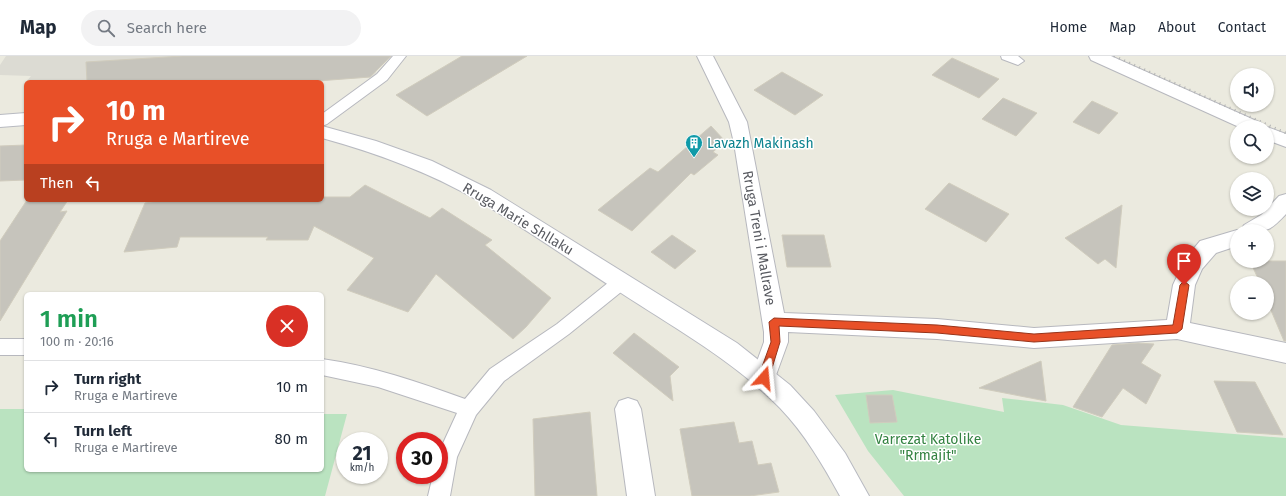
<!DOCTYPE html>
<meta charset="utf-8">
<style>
body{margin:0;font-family:"Fira Sans",sans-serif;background:#f2f2f3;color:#1f2937;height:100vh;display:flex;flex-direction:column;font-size:15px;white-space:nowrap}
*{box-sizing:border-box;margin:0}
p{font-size:13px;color:#747a83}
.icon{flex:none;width:22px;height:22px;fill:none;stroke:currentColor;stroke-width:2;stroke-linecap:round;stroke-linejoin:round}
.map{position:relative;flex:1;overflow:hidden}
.drawer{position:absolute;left:24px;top:236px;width:300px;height:180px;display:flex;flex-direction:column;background:#fff;border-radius:6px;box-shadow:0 1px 3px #0004}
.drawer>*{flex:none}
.guide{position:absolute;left:24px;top:24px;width:300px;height:122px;border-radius:6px;box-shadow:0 1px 3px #0004;background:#e85028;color:#fff;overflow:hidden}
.tools{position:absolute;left:1230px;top:12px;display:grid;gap:8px}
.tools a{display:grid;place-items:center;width:44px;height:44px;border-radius:50%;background:#fff;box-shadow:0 1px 3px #0004;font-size:20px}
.speed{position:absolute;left:336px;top:376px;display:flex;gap:8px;font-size:20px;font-weight:700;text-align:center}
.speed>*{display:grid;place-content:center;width:52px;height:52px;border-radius:50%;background:#fff;box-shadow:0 1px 3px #0004;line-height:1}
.speed small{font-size:10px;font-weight:400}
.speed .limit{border:6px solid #d22;background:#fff;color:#111}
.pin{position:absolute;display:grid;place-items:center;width:34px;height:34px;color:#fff;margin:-41px -17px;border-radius:50% 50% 50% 0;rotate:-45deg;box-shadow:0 0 4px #0007}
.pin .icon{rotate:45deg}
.me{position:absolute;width:44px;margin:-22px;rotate:18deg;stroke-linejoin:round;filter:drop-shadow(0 0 3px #0008)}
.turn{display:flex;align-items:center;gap:14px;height:84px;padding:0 16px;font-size:18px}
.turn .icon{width:52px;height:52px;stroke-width:2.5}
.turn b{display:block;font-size:28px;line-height:34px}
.then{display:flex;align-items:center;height:38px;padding:0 16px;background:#0003;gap:8px;font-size:15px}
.round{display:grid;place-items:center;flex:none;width:42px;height:42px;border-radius:21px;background:#f2f2f3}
.summary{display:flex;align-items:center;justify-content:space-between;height:68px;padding:0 16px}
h1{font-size:24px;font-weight:600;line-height:30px;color:#1e9e55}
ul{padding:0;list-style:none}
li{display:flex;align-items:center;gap:12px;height:52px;padding:0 16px;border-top:1px solid #e0e1e3}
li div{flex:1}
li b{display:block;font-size:15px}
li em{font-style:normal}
header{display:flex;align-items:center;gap:24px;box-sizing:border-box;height:56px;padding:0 20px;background:#fff;border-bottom:1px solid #e0e1e3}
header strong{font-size:19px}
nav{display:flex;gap:22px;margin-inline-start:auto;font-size:14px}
.search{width:280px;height:36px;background:#f2f2f3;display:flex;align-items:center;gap:10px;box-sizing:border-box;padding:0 14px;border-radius:22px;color:#747a83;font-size:15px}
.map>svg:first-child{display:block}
.industrial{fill:#dcdbd3}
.green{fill:#bae3c0}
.building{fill:#c6c4bc;stroke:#d0ccbd}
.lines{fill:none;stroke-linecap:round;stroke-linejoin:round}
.service-casing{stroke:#b7b8be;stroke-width:2}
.minor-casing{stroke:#b7b8be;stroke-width:2}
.secondary-casing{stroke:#b8bac1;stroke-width:2}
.service{fill:#fff;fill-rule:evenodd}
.minor{fill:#fff;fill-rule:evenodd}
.secondary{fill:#fff;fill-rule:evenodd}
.rail{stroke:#b2b3b3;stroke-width:2.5;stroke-dasharray:1 4.5;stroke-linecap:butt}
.route{fill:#e85028;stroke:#97341a}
.labels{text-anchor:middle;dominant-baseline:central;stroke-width:3;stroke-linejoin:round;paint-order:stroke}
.culture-label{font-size:14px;fill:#0d838f;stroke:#fff;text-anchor:start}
.street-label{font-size:14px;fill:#585a60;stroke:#fff}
.park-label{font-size:14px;fill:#348342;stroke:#fff}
</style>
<header>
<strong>Map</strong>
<div class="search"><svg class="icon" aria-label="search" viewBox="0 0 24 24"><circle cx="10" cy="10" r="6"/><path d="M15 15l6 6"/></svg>Search here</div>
<nav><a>Home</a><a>Map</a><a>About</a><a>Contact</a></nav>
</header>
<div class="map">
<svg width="1286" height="440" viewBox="0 0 1286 440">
<rect width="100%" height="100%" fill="#ebeadf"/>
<path class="industrial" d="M6 0H380L375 21 304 26H26L31 20 0 19V9Z"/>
<path class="green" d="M893 334 1004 356 1002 342 1063 349 1121 369 1286 382V440H904L868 395 835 339Z
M0 353H26V414H322V358H347L325 440H0Z"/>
<path class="building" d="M183 0H391L370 21 304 26H87L86 6Z
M462 0H527L427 60 396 39Z
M952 2 999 23 979 42 932 19Z
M782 16 823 39 795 59 754 34Z
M1003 42 1037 57 1016 80 982 63Z
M1092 45 1118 57 1099 78 1073 66Z
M711 70 725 85 713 96 718 99 694 119 691 117 632 175 598 154 650 112 658 116Z
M26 89V124L0 125V90Z
M949 127 1009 158 986 186 925 153Z
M365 129 430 162 442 152 492 184 485 189 551 242 526 271 513 283 436 218 408 256 347 234 374 202 314 170 308 184H266L268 181H180L177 191 124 196 145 147 166 144H322V141H350Z
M27 144H68L60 156 67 155 0 265V185Z
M1122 149 1116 212 1105 203 1098 208 1065 182Z
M672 179 696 195 675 213 651 196Z
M782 179H824L831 211H787Z
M1250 205H1286V285H1284L1267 245V227H1260Z
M634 277 679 311 670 320 673 345 613 297Z
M1138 287 1154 288 1141 307 1161 319 1146 348 1123 332 1102 361 1073 351 1112 289Z
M1041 305 1046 345 979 332Z
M1214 325 1255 326 1283 379 1237 376Z
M866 339H892L897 366 870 367Z
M590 356 597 440H535L533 363Z
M734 366 739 387 752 385 758 409 771 407 779 436 750 440H692L680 373Z"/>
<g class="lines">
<defs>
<path id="service" d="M393 0H406L387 24 327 68 322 70V58L377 18Z
M1001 0H1018L1024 5 1018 9 1002 3Z
M620 220 626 222 629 227 626 232 569 278 504 325 476 359 457 401 450 440H428L433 419H439V396L457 357 378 331 322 319V303C372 310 418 326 465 343L490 313 557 268 614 222Z
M0 283H26V299H0Z"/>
<path id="minor" d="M697 0H713L747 66 784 257 937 263 1034 272 1167 264 1173 229 1185 203 1200 185 1237 174 1240 175H1237V190L1216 197 1202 213 1195 229 1190 267 1286 287V307L1177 283 1034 292 937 283 788 276V286L772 330 763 333 754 330 751 322 764 286V276L734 87 729 66Z
M1089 0H1111L1261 67 1264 71H1239L1091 4Z
M1266 71H1267L1286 78V91L1267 84Z
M1286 138V158C1267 178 1267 175 1241 175L1244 169 1261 159 1279 140Z
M628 342 637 345 641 353 655 440H627L615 353 619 345Z"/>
<path id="secondary" d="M26 57V69L0 71V59Z
M322 70 376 85 432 105 491 134 737 287 790 329 814 355 845 397 869 440H840C823 409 805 378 780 352 734 305 676 273 621 237 573 206 526 173 477 144 429 116 376 97 322 82Z"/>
</defs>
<use href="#service" class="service-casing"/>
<use href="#minor" class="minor-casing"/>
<use href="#secondary" class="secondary-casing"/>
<use href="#service" class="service"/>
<use href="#minor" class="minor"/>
<use href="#secondary" class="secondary"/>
<path class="rail" d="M1114 0 1286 77"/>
</g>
<path class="route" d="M1184 225 1189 229 1182 273 1177 277 1034 286 937 277 779 270 780 286 769 322 764 327 758 322 771 286 769 266 774 262 937 269 1034 278 1173 269 1180 229Z"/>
<defs>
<symbol id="building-pin" viewBox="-11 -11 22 30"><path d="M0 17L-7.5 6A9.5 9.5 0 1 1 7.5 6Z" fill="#0f9aa8" stroke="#fff"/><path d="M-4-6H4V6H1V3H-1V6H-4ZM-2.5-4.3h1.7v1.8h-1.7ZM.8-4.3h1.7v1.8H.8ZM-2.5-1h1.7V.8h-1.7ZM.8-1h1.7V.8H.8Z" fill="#fff"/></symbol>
</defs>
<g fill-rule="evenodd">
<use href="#building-pin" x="684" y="77" width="20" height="27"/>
</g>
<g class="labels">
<g class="culture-label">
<text x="707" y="87">Lavazh Makinash</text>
</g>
<g class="street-label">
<text transform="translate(518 163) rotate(31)">Rruga Marie Shllaku</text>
<text transform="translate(759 182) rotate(80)">Rruga Treni i Mallrave</text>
</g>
<g class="park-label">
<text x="928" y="383">Varrezat Katolike<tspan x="928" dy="16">"Rrmajit"</tspan></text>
</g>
</g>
</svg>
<div class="tools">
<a><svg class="icon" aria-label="sound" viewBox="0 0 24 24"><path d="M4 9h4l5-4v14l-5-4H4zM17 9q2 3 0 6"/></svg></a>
<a><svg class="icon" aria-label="search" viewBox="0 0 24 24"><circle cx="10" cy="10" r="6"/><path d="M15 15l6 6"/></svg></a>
<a><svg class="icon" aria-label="layers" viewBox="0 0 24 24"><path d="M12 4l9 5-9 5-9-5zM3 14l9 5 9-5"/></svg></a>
<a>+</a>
<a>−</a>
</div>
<div class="speed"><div>21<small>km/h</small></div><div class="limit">30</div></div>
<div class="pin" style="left:1184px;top:229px;background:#d93025"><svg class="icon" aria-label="arrive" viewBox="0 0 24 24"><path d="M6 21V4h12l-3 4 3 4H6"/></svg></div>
<svg class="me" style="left:764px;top:322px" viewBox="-20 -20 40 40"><path d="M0-17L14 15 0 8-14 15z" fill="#e85028" stroke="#fff" stroke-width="4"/></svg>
<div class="guide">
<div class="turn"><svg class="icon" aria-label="right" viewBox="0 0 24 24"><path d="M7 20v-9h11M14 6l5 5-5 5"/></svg><div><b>10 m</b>Rruga e Martireve</div></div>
<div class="then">Then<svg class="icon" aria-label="left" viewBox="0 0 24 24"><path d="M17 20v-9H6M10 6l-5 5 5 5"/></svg></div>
</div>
<section class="drawer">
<div class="summary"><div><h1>1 min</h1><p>100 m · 20:16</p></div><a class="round" style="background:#d93025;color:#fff"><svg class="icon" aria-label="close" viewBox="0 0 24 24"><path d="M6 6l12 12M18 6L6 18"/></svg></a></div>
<ul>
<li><svg class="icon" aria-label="right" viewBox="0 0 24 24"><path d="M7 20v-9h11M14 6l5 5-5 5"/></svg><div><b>Turn right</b><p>Rruga e Martireve</p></div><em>10 m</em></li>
<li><svg class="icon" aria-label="left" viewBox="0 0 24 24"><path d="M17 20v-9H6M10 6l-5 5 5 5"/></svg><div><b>Turn left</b><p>Rruga e Martireve</p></div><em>80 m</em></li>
</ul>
</section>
</div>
